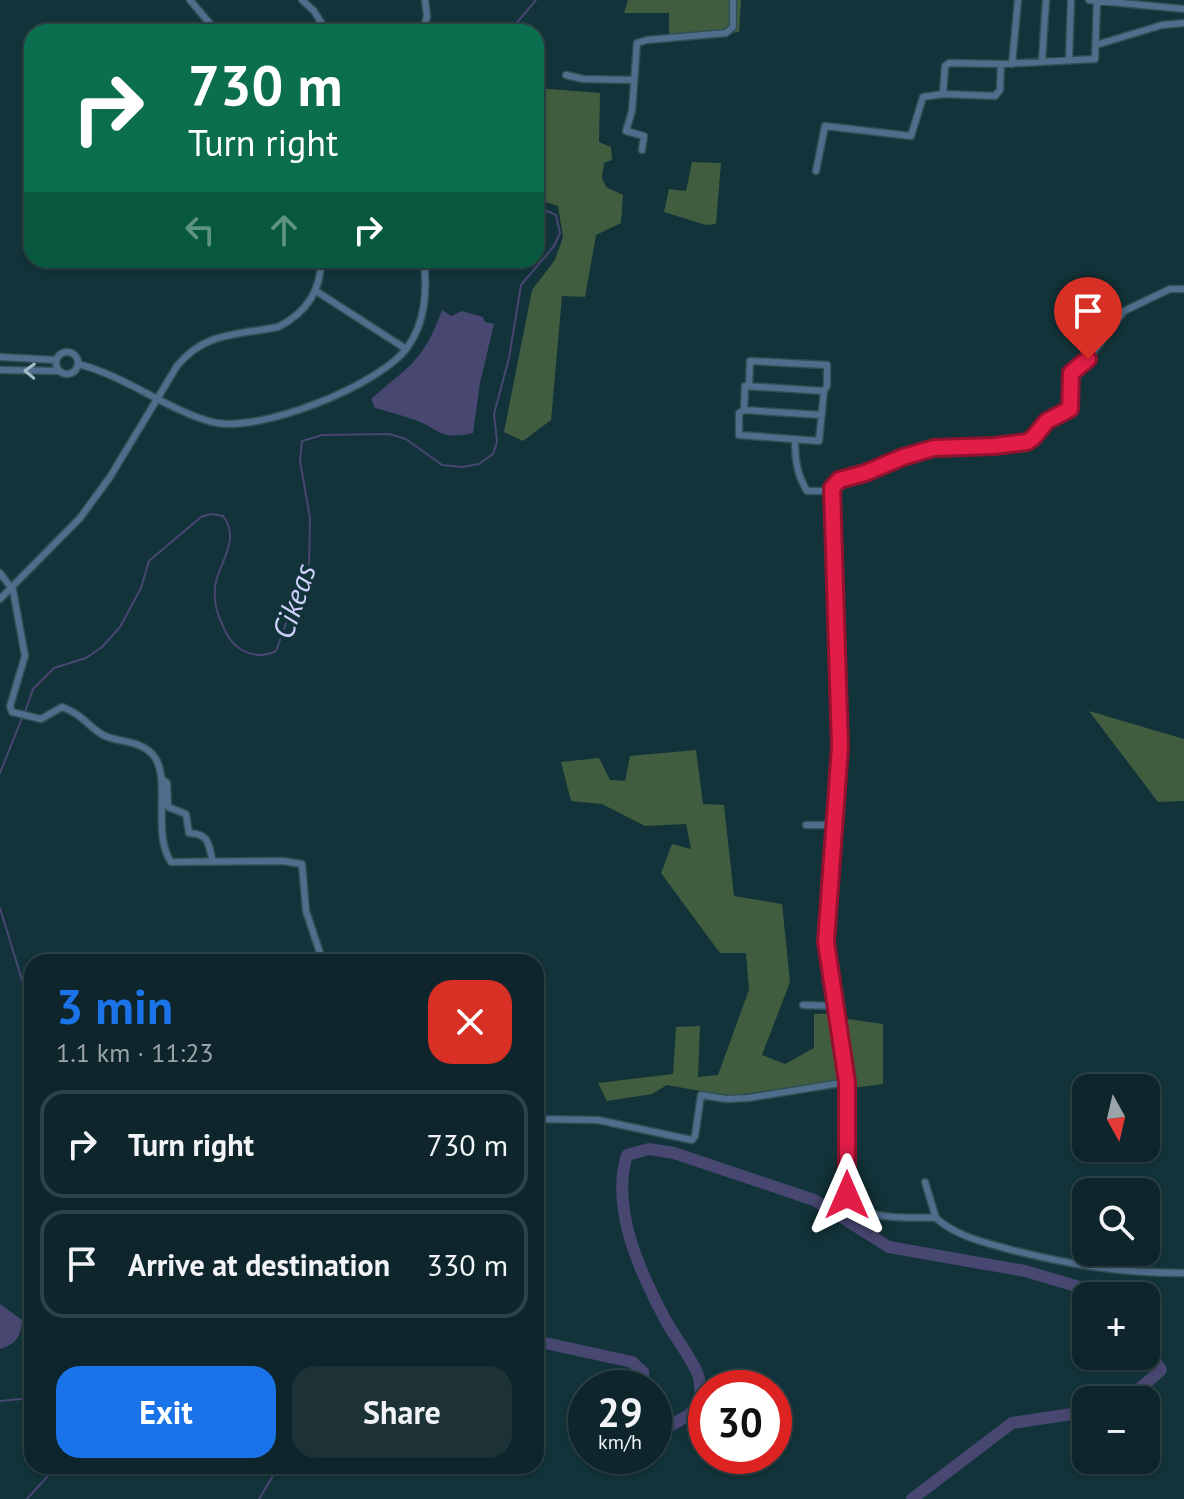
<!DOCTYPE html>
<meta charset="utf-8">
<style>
body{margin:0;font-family:"PT Sans",sans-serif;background:#1c3237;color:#f1f3f6;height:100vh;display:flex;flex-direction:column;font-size:30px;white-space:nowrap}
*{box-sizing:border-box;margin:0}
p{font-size:26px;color:#9ba5a9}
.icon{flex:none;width:44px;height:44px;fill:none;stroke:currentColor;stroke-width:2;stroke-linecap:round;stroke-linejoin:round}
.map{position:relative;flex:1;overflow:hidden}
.drawer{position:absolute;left:24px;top:954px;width:520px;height:520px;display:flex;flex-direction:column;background:#0e262b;border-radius:24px;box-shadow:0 2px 6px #0004,0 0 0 2px #2e4347}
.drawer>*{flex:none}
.guide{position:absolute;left:24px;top:24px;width:520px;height:244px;border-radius:24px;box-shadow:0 2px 6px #0004,0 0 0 2px #2e4347;background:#0b6e4f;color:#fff;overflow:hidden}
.needle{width:52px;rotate:172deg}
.controls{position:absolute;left:1072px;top:1074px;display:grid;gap:16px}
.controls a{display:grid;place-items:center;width:88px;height:88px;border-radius:16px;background:#0e262b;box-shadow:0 2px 6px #0004,0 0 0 2px #2e4347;font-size:40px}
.speed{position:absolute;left:568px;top:1370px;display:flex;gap:16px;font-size:40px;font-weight:700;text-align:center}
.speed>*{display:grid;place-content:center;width:104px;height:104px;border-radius:50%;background:#0e262b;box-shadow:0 2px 6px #0004,0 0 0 2px #2e4347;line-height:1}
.speed small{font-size:20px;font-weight:400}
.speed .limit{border:12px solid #d22;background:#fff;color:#111}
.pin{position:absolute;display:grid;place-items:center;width:68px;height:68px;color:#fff;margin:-82px -34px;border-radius:50% 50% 50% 0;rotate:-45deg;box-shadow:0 0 8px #0007}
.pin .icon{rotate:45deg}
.me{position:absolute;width:88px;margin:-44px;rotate:0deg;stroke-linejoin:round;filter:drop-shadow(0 0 6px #0008)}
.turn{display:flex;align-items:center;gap:28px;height:168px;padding:0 32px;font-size:36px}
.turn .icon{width:104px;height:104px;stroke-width:2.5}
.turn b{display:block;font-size:56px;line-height:68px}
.lanes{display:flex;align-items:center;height:76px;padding:0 32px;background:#0003;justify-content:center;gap:40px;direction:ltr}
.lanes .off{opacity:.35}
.round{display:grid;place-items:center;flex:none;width:84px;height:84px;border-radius:24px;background:#1c3237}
.headline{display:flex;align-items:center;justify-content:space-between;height:136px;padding:0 32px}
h1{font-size:48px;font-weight:600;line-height:60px;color:#1a73e8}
.cta{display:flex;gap:16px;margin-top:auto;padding:16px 32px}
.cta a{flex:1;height:92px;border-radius:24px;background:#1a73e8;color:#fff;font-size:32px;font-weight:600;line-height:92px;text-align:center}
.cta a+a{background:#1c3237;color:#f1f3f6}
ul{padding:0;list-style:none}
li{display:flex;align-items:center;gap:24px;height:108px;margin:0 16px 12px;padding:0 16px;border:4px solid #2e4347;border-radius:24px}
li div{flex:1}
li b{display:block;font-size:30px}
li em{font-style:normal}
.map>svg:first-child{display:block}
.green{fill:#415d3f}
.water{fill:#474772}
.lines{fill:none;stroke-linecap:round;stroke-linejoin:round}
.stream{stroke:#474772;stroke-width:2}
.river{stroke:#474772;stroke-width:12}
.minor-casing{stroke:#304f54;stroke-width:9}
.minor{stroke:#4f6e8c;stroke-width:6}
.oneway{stroke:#a3baca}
.route-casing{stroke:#92132f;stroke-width:20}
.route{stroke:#e11d48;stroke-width:14}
.labels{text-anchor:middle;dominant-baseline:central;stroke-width:7;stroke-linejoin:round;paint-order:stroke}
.water-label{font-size:30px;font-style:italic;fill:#ced0fc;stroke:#123339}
</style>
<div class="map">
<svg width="1184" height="1499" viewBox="0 0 1184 1499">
<rect width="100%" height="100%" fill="#123339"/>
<path class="green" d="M628 0H741L739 32 669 40V13H624Z
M537 88 600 93 599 142 611 147 612 160 604 163 602 178 606 187 623 195 621 223 596 235 585 297 562 296 551 420 523 441 504 432 532 290 555 260 563 237 558 206 536 199Z
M692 162 721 163 716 224 706 225 664 212 669 189 686 191Z
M1089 711 1184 739V801L1158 802Z
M696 750 703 804 724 805 734 896 782 904 790 982 762 1055 785 1064 814 1048V1014L841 1013 848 1019 883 1024V1084L843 1089V1081L728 1096 667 1085 652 1094 607 1101 598 1083 673 1074 676 1027 700 1026 698 1077 718 1075 749 990 746 953H720L661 873 672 844 691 849 686 824 645 826 602 804 571 801 561 762 599 758 610 780 625 781 630 756Z"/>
<path class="water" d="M442 310 451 316 462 311 483 317 485 322 494 324 480 383 473 433C438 441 440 428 412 419 400 415 387 411 375 408L371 399C410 365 423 362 442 310Z
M0 1304 22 1320C21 1337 16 1344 0 1349Z"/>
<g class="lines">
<path class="stream" d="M509 32 536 0
M25 712 33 689 54 668 86 658 102 647 120 627 141 588 149 561 201 517 211 514 223 516C240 538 222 559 216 581 213 596 215 610 222 624 227 635 230 642 240 649 252 656 264 657 276 651L287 621 298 605 309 568 310 518 300 461 302 441 322 435 389 434 406 439 442 465 462 467 479 464 493 454 497 442 494 414 509 358 521 285 554 246 560 233 556 215 536 206
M0 773 22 718
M0 908 32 1013
M0 1401 32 1398
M27 1499 57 1466
M259 1499 279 1466"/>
<path class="river" d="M536 1341 632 1362 643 1372V1384L636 1388
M1127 1400 1161 1370 1146 1348
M654 1435 689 1415 701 1400C700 1393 701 1383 698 1375 691 1357 676 1339 666 1321 641 1274 610 1209 627 1155L649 1149 674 1153 814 1200 889 1247 1025 1271 1110 1296
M912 1499 1012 1423 1086 1412"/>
<defs>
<path id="minor" d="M190 0 217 32
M302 0 314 11 327 32
M1089 0 1184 9
M423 32 427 16 425 0
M1096 45 1162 25 1184 23
M1069 60 1071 0
M1042 61 1046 0
M1012 64 1018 0
M566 75 583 79 634 80
M943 94 945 66 949 63 1001 64 1095 59 1097 1
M642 150 644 136 626 131 632 111 637 43 647 40 726 33 733 27V0
M816 171 825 126 911 136 923 97 943 94 995 96 1000 90 1001 64
M1184 289H1170L1124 311 1088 359 1071 373 1070 409 1047 421 1027 442 994 446 934 448 903 457 865 473 839 480 832 488 840 747 826 942 847 1082V1195C866 1224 906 1216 936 1218 956 1236 983 1242 1008 1249 1071 1265 1119 1273 1184 1273
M316 291 406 349
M56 363a11 11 0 1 1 22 0a11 11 0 1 1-22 0Z
M0 357 56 360
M78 364C126 376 165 409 212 422 258 434 378 386 407 348 426 322 427 290 424 260
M0 370 59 371
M749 386 750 361 827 365V386L824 391 819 441 739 435V413L744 410 745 386 824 391
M744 410 822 415
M795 440C795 459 797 475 807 491H832
M0 573 13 590 25 656 10 706 12 712 41 719 62 707C82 714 89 727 103 735 119 743 133 739 149 751 175 771 150 831 171 862L282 861 302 864 306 911 323 962
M0 599 80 518 110 477 177 366C204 332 238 335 278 327 306 313 321 291 321 260
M162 779 167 783 168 807 186 814 189 833C210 834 208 844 213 862
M806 825H834
M803 1005 834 1006
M536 1119 598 1120 692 1140 695 1136 701 1095 726 1099 748 1098 847 1082
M925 1182 936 1218"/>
</defs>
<use href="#minor" class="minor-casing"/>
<use href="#minor" class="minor"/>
</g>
<defs><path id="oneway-chevron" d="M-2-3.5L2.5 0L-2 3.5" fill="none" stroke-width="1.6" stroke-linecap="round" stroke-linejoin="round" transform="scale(2)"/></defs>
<use class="oneway" href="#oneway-chevron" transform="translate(30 371) rotate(-178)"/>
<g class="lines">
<defs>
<path id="route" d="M847 1195V1082L826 942 840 747 832 488 839 480 865 473 903 457 934 448 994 446 1027 442 1033 438 1047 421 1070 409 1071 373 1088 359"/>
</defs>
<use href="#route" class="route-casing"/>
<use href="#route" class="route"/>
</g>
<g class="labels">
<g class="water-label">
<text transform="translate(293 601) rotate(-71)">Cikeas</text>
</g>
</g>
</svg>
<div class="controls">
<a><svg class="needle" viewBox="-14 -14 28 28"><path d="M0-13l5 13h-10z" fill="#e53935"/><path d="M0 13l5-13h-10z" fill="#9ba5a9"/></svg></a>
<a><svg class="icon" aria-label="search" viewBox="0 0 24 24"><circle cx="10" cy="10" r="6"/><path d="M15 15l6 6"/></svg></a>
<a>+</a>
<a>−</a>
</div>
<div class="speed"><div>29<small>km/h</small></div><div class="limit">30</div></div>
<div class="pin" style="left:1088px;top:359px;background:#d93025"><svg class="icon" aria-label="arrive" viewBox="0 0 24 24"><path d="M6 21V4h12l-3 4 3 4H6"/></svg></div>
<svg class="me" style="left:847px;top:1195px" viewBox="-20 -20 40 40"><path d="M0-17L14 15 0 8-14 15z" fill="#e11d48" stroke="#fff" stroke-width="4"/></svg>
<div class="guide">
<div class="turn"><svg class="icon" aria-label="right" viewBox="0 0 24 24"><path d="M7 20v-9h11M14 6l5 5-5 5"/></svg><div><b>730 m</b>Turn right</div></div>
<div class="lanes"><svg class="icon off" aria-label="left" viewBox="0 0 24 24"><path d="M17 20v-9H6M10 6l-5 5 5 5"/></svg><svg class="icon off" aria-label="ahead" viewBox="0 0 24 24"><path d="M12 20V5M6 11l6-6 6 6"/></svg><svg class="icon" aria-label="right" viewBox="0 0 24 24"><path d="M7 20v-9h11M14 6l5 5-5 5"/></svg></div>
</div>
<section class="drawer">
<div class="headline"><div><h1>3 min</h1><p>1.1 km · 11:23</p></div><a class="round" style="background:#d93025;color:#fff"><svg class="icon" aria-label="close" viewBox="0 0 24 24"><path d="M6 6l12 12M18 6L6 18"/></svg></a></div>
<ul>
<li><svg class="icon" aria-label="right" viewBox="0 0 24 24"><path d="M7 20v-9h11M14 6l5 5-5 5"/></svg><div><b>Turn right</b></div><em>730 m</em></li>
<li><svg class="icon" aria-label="arrive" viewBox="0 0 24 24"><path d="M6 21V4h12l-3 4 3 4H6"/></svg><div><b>Arrive at destination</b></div><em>330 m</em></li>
</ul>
<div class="cta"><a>Exit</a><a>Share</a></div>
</section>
</div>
